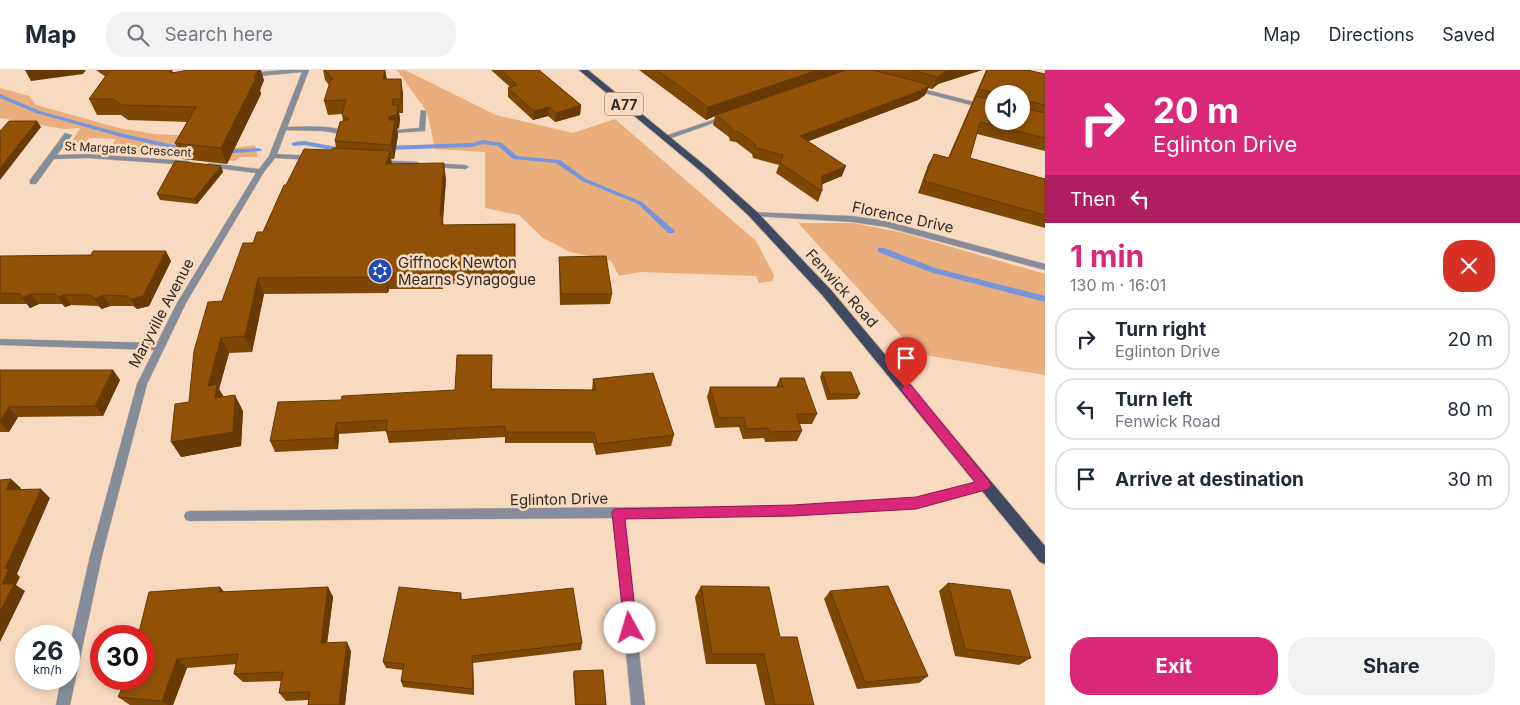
<!DOCTYPE html>
<meta charset="utf-8">
<style>
body{margin:0;font-family:Inter,sans-serif;background:#f2f2f3;color:#1f2937;height:100vh;display:flex;flex-direction:column;font-size:19px;white-space:nowrap}
*{box-sizing:border-box;margin:0}
p{font-size:16px;color:#747a83}
.icon{flex:none;width:28px;height:28px;fill:none;stroke:currentColor;stroke-width:2;stroke-linecap:round;stroke-linejoin:round}
.map{position:relative;flex:1;overflow:hidden}
.panel{display:flex;flex-direction:column;background:#fff;width:475px}
.panel>*{flex:none}
.guide{background:#db2777;color:#fff;overflow:hidden}
.buttons{position:absolute;left:985px;top:15px;display:grid;gap:10px}
.buttons a{display:grid;place-items:center;width:45px;height:45px;border-radius:50%;background:#fff;box-shadow:0 2px 8px #0003;font-size:25px}
.speed{position:absolute;left:15px;top:555px;display:flex;gap:10px;font-size:25px;font-weight:700;text-align:center}
.speed>*{display:grid;place-content:center;width:65px;height:65px;border-radius:50%;background:#fff;box-shadow:0 2px 8px #0003;line-height:1}
.speed small{font-size:12px;font-weight:400}
.speed .limit{border:8px solid #d22;background:#fff;color:#111}
.pin{position:absolute;display:grid;place-items:center;width:42px;height:42px;color:#fff;margin:-51px -21px;border-radius:50% 50% 50% 0;rotate:-45deg;box-shadow:0 0 5px #0007}
.pin .icon{rotate:45deg}
.me{position:absolute;width:55px;margin:-28px;rotate:354deg;stroke-linejoin:round;filter:drop-shadow(0 0 4px #0008)}
.turn{display:flex;align-items:center;gap:18px;height:105px;padding:0 25px;font-size:22px}
.turn .icon{width:65px;height:65px;stroke-width:2.5}
.turn b{display:block;font-size:35px;line-height:42px}
.then{display:flex;align-items:center;height:48px;padding:0 25px;background:#0003;gap:10px;font-size:19px}
.round{display:grid;place-items:center;flex:none;width:52px;height:52px;border-radius:20px;background:#f2f2f3}
.headline{display:flex;align-items:center;justify-content:space-between;height:85px;padding:0 25px}
h1{font-size:30px;font-weight:700;line-height:38px;color:#db2777}
.primary-button{display:flex;gap:10px;margin-top:auto;padding:10px 25px}
.primary-button a{flex:1;height:58px;border-radius:20px;background:#db2777;color:#fff;font-size:20px;font-weight:700;line-height:58px;text-align:center}
.primary-button a+a{background:#f2f2f3;color:#1f2937}
ul{padding:0;list-style:none}
li{display:flex;align-items:center;gap:15px;height:62px;margin:0 10px 8px;padding:0 15px;border:2px solid #e0e1e3;border-radius:20px}
li div{flex:1}
li b{display:block;font-size:19px}
li em{font-style:normal}
header{display:flex;align-items:center;gap:30px;box-sizing:border-box;height:70px;padding:0 25px;background:#fff;border-bottom:1px solid #e0e1e3}
header strong{font-size:24px}
nav{display:flex;gap:28px;margin-inline-start:auto;font-size:18px}
.search{width:350px;height:45px;background:#f2f2f3;display:flex;align-items:center;gap:12px;box-sizing:border-box;padding:0 18px;border-radius:20px;color:#747a83;font-size:19px}
main{display:flex;flex:1;min-height:0}
.map>svg:first-child{display:block}
.green{fill:#eaae7c}
.lines{fill:none;stroke-linecap:round;stroke-linejoin:round}
.stream{fill:#7596df;fill-rule:evenodd}
.lane-casing{stroke:#d1b7a1;stroke-width:1}
.street-casing{stroke:#d1b7a1;stroke-width:1}
.primary-casing{stroke:#d1b7a1;stroke-width:2}
.lane{fill:#868d9a;fill-rule:evenodd}
.street{fill:#868d9a;fill-rule:evenodd}
.primary{fill:#3f4960;fill-rule:evenodd}
.wall{fill:#7d4706;fill-rule:evenodd}
.shaded-wall{fill:#663905}
.building{fill:#915207;stroke:#663905}
.route{fill:#db2777;stroke:#8e194d}
.labels{text-anchor:middle;dominant-baseline:central;stroke-width:5;stroke-linejoin:round;paint-order:stroke}
.far-street-label{font-size:12px;fill:#352a20;stroke:#f8dac1}
.shield{fill:#f8dac1;stroke:#705f50;stroke-width:1}
.shield-label{font-size:14px;font-weight:bold;fill:#352a20}
.street-label{font-size:15px;fill:#352a20;stroke:#f8dac1}
.poi-label{font-size:15px;fill:#352a20;stroke:#f8dac1;text-anchor:start}
</style>
<header>
<strong>Map</strong>
<div class="search"><svg class="icon" aria-label="search" viewBox="0 0 24 24"><circle cx="10" cy="10" r="6"/><path d="M15 15l6 6"/></svg>Search here</div>
<nav><a>Map</a><a>Directions</a><a>Saved</a></nav>
</header>
<main>
<div class="map">
<svg width="1045" height="635" viewBox="0 0 1045 635">
<rect width="100%" height="100%" fill="#f8dac1"/>
<path class="green" d="M397 0H405L496 45 573 63 615 49 756 171 774 205 772 211 759 213 756 206 640 202 619 206 611 191 570 182 543 168 519 145 485 138V82L435 79 427 42Z
M0 18 29 26 36 35 119 58 155 64 195 66 234 78 255 75 258 87H241L234 91 109 79 116 69 89 68 81 78 71 73 80 58 64 59 0 48Z
M798 153H853L900 162 1045 204V305L918 284Z"/>
<g class="lines">
<path class="stream" d="M0 24 40 41 124 64 187 78 190 80 187 82 121 67 36 43 0 28Z
M483 70 502 73 517 86 560 90 586 109 642 132 675 161 674 163H668L638 134 582 111 556 93 513 89 498 76 483 74 472 77 386 80 383 78 386 76 472 73Z
M304 71 343 78 346 80 343 82 304 75 294 76 291 74 294 72Z
M259 78 262 80 261 81 222 84 219 82 222 80Z
M878 178H884L935 198 1045 226V232L930 202 878 182Z"/>
<defs>
<path id="lane" d="M421 40 426 41 425 61 393 63V61L395 60 419 58Z
M284 57C302 57 334 54 350 63L346 65 323 61 282 60V58Z"/>
<path id="street" d="M284 0H309L277 84 312 86 316 88 312 90 275 88 264 102 186 233 147 314 102 486 70 635H56L61 609H69V579L90 486 137 314 154 280 0 275V269L157 273 177 233 256 103 209 97 205 95 209 93 259 99 269 86 302 2 249 7 246 5 249 3Z
M915 17 994 37V41L913 20V18Z
M725 46 730 47 669 69 662 67Z
M65 63 72 65 57 85 88 84 188 91 192 93 188 95 88 88 54 89 36 114H30V110Z
M376 90 417 92 421 94 417 96 379 94H376Z
M428 93 465 95 469 97 465 99 431 97 427 95Z
M750 142 852 146 886 151 1045 194V200L886 157 852 152 753 146 749 144Z
M985 410 989 412 991 415 989 418 917 438 793 446 624 447 645 635H631L613 448 190 451 186 450 184 446 186 442 190 441 793 436 917 428Z"/>
<path id="primary" d="M579 0H588L709 99 757 142 831 220 1045 476V494L1040 492 823 226 749 146 703 103Z"/>
</defs>
<use href="#lane" class="lane-casing"/>
<use href="#street" class="street-casing"/>
<use href="#primary" class="primary-casing"/>
<use href="#lane" class="lane"/>
<use href="#street" class="street"/>
<use href="#primary" class="primary"/>
</g>
<path class="wall" d="M96 0H172L173 2 264 10 260 20 261 24 227 94 182 89 175 73 187 52 128 50 121 45H97L89 29 106 7Z
M323 0H385L387 9 403 23V43H399L400 49 399 58 397 59 398 65 394 89H391L392 94 446 109 443 150V155L515 154V214H443V219H389L388 223 264 224 252 282 229 283 219 319 224 327 243 341 241 376 181 387 189 332 222 231 253 173 263 162 286 115 332 80 336 78 335 71 343 51 342 44 328 45 324 31 329 15 325 10Z
M491 0H539L581 35 580 45 555 52 548 46 533 50 508 27V18L510 17Z
M639 0H982L938 14 932 19 928 18 925 25 918 30 808 71 842 106 822 114V121L818 132 776 103 779 95 753 88 752 84 736 72 730 71 729 67 713 55 715 46 706 50Z
M986 0H1027L1045 4V81L977 64 970 88 1045 109V158L918 123 928 95 934 84 948 88ZM994 24H1021L994 51Z
M221 96 223 102 197 134 160 130 157 124Z
M0 186 171 191 149 236 137 239 133 236H110L102 239 98 236 71 235 65 237 62 234H39L30 238 27 234H0Z
M559 187 612 224 610 234 560 235 559 197Z
M492 297V319L592 320 593 309 674 365 671 376 596 385 593 373H505V367L389 373 386 361 339 364 338 379 275 382 270 371 341 330 455 320Z
M0 300H113L120 310 103 346 18 347 9 362H0Z
M822 302 860 324 857 329 827 330 820 307Z
M780 308 817 344 812 354H799L802 361 797 371 765 372 764 368 743 369 739 357 715 358 707 327 710 317H776Z
M948 513 1031 588 1019 595 955 586 939 521Z
M701 516 780 567 814 635H765L756 594H706L695 527Z
M328 517 333 527 327 573 351 581 345 635H308V630L286 631 279 623 281 611 243 612 234 604 237 594 187 598 173 635H130L118 627 224 522Z
M830 521 928 606 919 613 857 619 824 529Z
M461 523 462 530 582 573 581 580 473 593 474 625 403 617 401 611 403 600 386 598 383 592Z
M574 601 606 635H575L573 604Z"/>
<path class="shaded-wall" d="M25 0H86L83 4 31 11Z
M258 0H261L264 10 260 20 261 24 227 94 221 78Z
M385 0 387 12 383 9Z
M818 0H848L716 45 715 46 706 50 708 37Z
M950 0H982L938 14 932 19 938 7 944 2Z
M401 9 403 23V43L401 29Z
M930 15 925 25 918 30 796 76 800 66Z
M393 29 395 44 398 35 400 49 399 58 397 59 398 65 394 89 391 75V61L389 47Z
M581 35 580 45 555 52 556 43Z
M549 37 548 46 533 50 534 41Z
M37 51 41 57 0 110V98Z
M390 81 392 97 386 94Z
M444 93 446 109 443 149 444 162 443 171 440 146Z
M221 96 223 102 197 134 194 129Z
M846 96 842 106 818 116 822 106Z
M166 181 171 191 149 236 137 239 131 229Z
M441 198 443 214V219L441 203Z
M386 203 389 219 388 223 385 207Z
M258 208 264 224 252 282 245 266Z
M31 224 39 234 30 238 22 228Z
M64 225 71 235 65 237 58 227Z
M103 225 110 236 102 239 95 229Z
M221 268 229 283 219 319 225 330 224 343 208 316Z
M492 285V330L491 319Z
M113 300 120 310 103 346 95 336Z
M235 325 243 341 241 376 181 387 171 372Z
M9 337 18 347 9 362 0 352V351Z
M336 353 339 364 338 379 334 368Z
M11 409 21 418 16 429 6 420Z
M41 419 50 428 17 504 20 507 16 515 25 521 0 572V542L2 514 5 498Z
M220 517 228 526 219 522Z
M328 517 333 527 326 582 321 573Z
M347 572 351 581 345 635H339Z
M472 586 473 593 474 625 473 619Z
M177 589 187 598 173 635H168L162 631Z"/>
<path class="building" d="M110 0H168L172 3 188 0H258L254 8H256L221 78 175 73 196 37 121 35 114 29H89Z
M325 0H385L383 9H401V29H393L392 35H398L397 44 389 47V50H395L391 75 335 71 340 52 349 49 342 45 346 30 324 31 331 9H333Z
M501 0H539L581 35 556 43 549 37 534 41 508 18 517 15Z
M657 0H818L708 37Z
M846 0H873L930 15 922 20 800 66 846 96 822 106V121L780 93 783 85 756 78 755 74 739 62 732 61 731 57 716 45Z
M911 0H950L944 2 938 7Z
M987 0H1027L1045 4V35L1028 31 1026 33 1027 39 1045 43V68L980 52 970 88 1045 109V145L924 111 934 84 949 88 976 26 994 30V51H1021V24H999L979 19Z
M9 51H37L0 98V61Z
M333 78 390 81 386 94 444 93 440 146H442V155L515 154V198H441V203H386L385 207 258 208 245 266 221 268 208 316 217 314 215 328 235 325 233 362 171 372 175 334 189 332 194 281 208 232 222 231 243 173H253L257 162H263L284 115H286L304 79 332 80Z
M175 91 221 96 194 129 157 124Z
M93 181H166L143 226 131 229 127 226 103 225 95 229 91 225H64L58 227 55 224H31L22 228 20 224 0 223V186L91 185Z
M606 186 612 224H561L559 187Z
M457 285H492L491 319 596 320 593 309 653 303 674 365 597 374 594 362H505V356L386 362 387 350 336 353 334 368 270 371 278 332 341 330 342 326 455 320Z
M0 300H113L95 336 9 337 0 351Z
M822 302H851L860 324H830Z
M780 308H804L817 344H796L802 361 770 362 768 358 747 359 743 347 719 348 710 317H783Z
M11 409 6 420 41 419 5 498 9 499 2 514H14L0 542V410Z
M948 513 1010 520 1031 588 965 579Z
M701 516 769 517 780 567H797L814 635H775L764 584H712Z
M888 516 928 606 865 612 830 521Z
M220 517 219 522 328 517 321 573 347 572 339 635H308L310 622 279 623 283 602 234 604 238 584 177 589 162 631 118 627 126 609H144V566H138L149 522Z
M399 517 461 523 460 530 573 518 582 573 472 586 473 619 401 611 404 594 383 592Z
M603 600 606 635H576L574 601Z"/>
<path class="route" d="M906 314 911 315 989 411 991 415 989 419 916 439 793 446 625 449 637 558 635 563 630 565 625 563 612 443 614 439 793 435 916 427 975 412 902 321 901 318Z"/>
<defs>
<symbol id="synagogue-disc" viewBox="-11 -11 22 22"><circle r="9.5" fill="#224bb9" stroke="#f8dac1"/><path d="M0-6.5L5.6 3.2H-5.6ZM0 6.5L5.6-3.2H-5.6Z" fill="#fff"/></symbol>
</defs>
<g fill-rule="evenodd">
<use href="#synagogue-disc" x="366" y="187" width="28" height="28"/>
</g>
<g class="labels">
<g class="far-street-label">
<text transform="translate(128 79) rotate(3)">St Margarets Crescent</text>
</g>
<rect class="shield" x="605" y="22.5" width="38" height="23" rx="4"/>
<g class="shield-label">
<text x="624" y="34">A77</text>
</g>
<g class="street-label">
<text transform="translate(903 147) rotate(12)">Florence Drive</text>
<text transform="translate(842 218) rotate(48)">Fenwick Road</text>
<text transform="translate(161 243) rotate(-62)">Maryville Avenue</text>
<text transform="translate(559 429) rotate(-1)">Eglinton Drive</text>
</g>
<g class="poi-label">
<text x="398" y="192">Giffnock Newton<tspan x="398" dy="17">Mearns Synagogue</tspan></text>
</g>
</g>
</svg>
<div class="buttons">
<a><svg class="icon" aria-label="sound" viewBox="0 0 24 24"><path d="M4 9h4l5-4v14l-5-4H4zM17 9q2 3 0 6"/></svg></a>
</div>
<div class="speed"><div>26<small>km/h</small></div><div class="limit">30</div></div>
<div class="pin" style="left:906px;top:318px;background:#d93025"><svg class="icon" aria-label="arrive" viewBox="0 0 24 24"><path d="M6 21V4h12l-3 4 3 4H6"/></svg></div>
<svg class="me" style="left:630px;top:558px" viewBox="-20 -20 40 40"><circle r="19" fill="#fff"/><path d="M0-13L10 11 0 6-10 11z" fill="#db2777"/></svg>
</div>
<section class="panel">
<div class="guide">
<div class="turn"><svg class="icon" aria-label="right" viewBox="0 0 24 24"><path d="M7 20v-9h11M14 6l5 5-5 5"/></svg><div><b>20 m</b>Eglinton Drive</div></div>
<div class="then">Then<svg class="icon" aria-label="left" viewBox="0 0 24 24"><path d="M17 20v-9H6M10 6l-5 5 5 5"/></svg></div>
</div>
<div class="headline"><div><h1>1 min</h1><p>130 m · 16:01</p></div><a class="round" style="background:#d93025;color:#fff"><svg class="icon" aria-label="close" viewBox="0 0 24 24"><path d="M6 6l12 12M18 6L6 18"/></svg></a></div>
<ul>
<li><svg class="icon" aria-label="right" viewBox="0 0 24 24"><path d="M7 20v-9h11M14 6l5 5-5 5"/></svg><div><b>Turn right</b><p>Eglinton Drive</p></div><em>20 m</em></li>
<li><svg class="icon" aria-label="left" viewBox="0 0 24 24"><path d="M17 20v-9H6M10 6l-5 5 5 5"/></svg><div><b>Turn left</b><p>Fenwick Road</p></div><em>80 m</em></li>
<li><svg class="icon" aria-label="arrive" viewBox="0 0 24 24"><path d="M6 21V4h12l-3 4 3 4H6"/></svg><div><b>Arrive at destination</b></div><em>30 m</em></li>
</ul>
<div class="primary-button"><a>Exit</a><a>Share</a></div>
</section>
</main>
